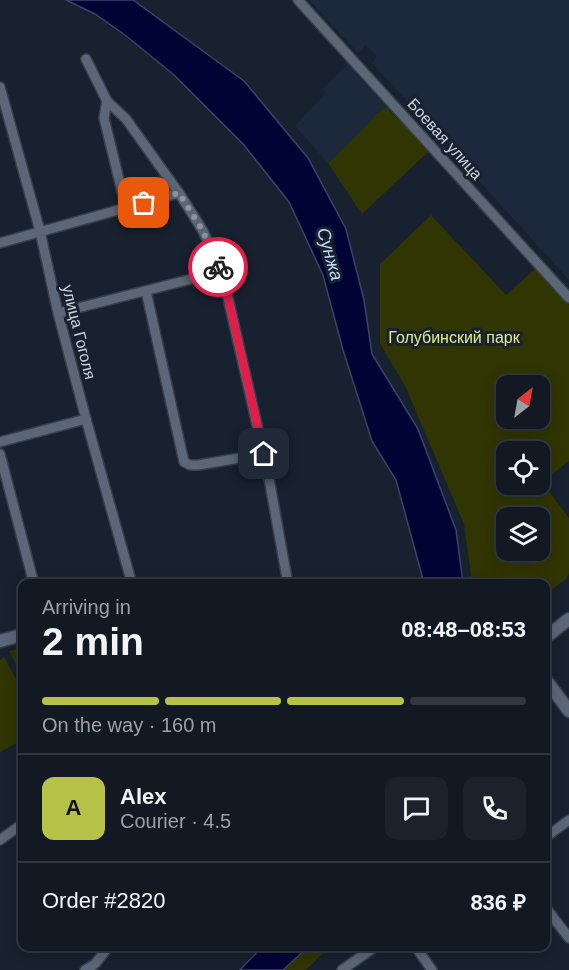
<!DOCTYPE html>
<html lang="en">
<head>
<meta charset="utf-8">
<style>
	body { margin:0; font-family:Arial,sans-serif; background:#1b222b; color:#f1f3f6; height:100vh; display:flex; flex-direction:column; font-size:22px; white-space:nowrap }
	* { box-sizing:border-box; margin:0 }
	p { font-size:20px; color:#9ca0a6 }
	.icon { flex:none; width:33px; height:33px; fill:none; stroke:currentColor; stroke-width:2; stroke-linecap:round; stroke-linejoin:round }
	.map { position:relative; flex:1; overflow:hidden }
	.sheet { position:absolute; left:18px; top:579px; width:532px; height:372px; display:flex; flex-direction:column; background:#121923; border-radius:12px; box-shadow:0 3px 15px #0003,0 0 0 2px #313841 }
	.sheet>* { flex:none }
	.needle { width:39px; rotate:31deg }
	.buttons { position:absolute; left:496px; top:375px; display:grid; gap:12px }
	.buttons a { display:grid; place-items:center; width:54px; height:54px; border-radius:12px; background:#121923; box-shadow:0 3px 15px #0003,0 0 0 2px #313841; font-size:30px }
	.pin { position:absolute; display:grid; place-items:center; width:51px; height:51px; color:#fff; margin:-26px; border-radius:12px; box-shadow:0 3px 9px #0006 }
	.courier { position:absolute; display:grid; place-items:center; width:60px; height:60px; margin:-30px; border:4px solid #e11d48; border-radius:50%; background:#fff; color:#222; box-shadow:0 2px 8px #0007 }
	.summary em { font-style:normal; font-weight:600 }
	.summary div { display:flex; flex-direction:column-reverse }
	.summary { display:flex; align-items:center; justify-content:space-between; height:102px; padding:0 24px }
	h1 { font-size:39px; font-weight:600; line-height:45px }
	.bar { display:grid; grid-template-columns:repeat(4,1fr); gap:9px 6px; align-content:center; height:72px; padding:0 24px }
	.bar i { height:8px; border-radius:4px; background:#313841 }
	.bar .selected { background:#b6c148 }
	.bar p { grid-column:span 4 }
	.line { display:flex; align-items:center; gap:15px; padding:0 24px; border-top:2px solid #313841 }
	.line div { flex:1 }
	.round { display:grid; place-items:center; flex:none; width:63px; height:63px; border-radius:12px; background:#1b222b }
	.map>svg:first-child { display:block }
	.built { fill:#1c283c }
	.green { fill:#313501; fill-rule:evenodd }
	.water { fill:#000435; stroke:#3d4267; stroke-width:1.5 }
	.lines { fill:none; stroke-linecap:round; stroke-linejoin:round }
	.minor-casing { stroke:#383e4a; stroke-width:12 }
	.secondary-casing { stroke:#383e4a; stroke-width:15 }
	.minor { stroke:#5b6677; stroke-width:9 }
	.secondary { stroke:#5b6677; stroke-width:12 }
	.done { stroke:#8d95a0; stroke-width:6; stroke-dasharray:0 10.8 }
	.route { stroke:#e11d48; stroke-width:8 }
	.labels { text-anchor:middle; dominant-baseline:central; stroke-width:6; stroke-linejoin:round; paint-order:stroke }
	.street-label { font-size:16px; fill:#ccd3dd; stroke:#18212f }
	.park-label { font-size:16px; fill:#e2ee86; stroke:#18212f }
	.water-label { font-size:18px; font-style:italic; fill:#c3d9fa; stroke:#18212f }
</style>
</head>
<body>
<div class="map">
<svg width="569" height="970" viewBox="0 0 569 970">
	<rect width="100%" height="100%" fill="#18212f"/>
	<g class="built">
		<polygon points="309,0 569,0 569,280 372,63 377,56 365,45 358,53"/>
		<polygon points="348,64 386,107 328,163 295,126 326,93 322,89"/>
	</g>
	<g class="green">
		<polygon points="386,107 429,151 362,214 328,163 372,120 373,117"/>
		<path d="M431,215L506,295L536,268L569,305V461L542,482L569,518V573L567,578L546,594V584L472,583L464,524L406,388L380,343V264ZM507,386H540V418H507ZM507,452H540V484H507ZM507,518H540V550H507Z"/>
		<polygon points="22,648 22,676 9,651"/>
		<polygon points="4,657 22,690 22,740 0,752 0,660"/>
		<polygon points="308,947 326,947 323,953 306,970 283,970"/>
	</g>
	<g class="water">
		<polygon points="66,0 133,0 244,81 308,158 346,229 364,300 372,354 418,429 456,530 463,583 424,583 396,480 372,441 343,350 323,275 289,202 244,145 174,75 125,35 95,14"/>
		<polygon points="262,947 262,946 308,947 283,970 240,970"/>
	</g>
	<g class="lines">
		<g class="minor-casing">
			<g id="minor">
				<polyline points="298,0 569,298"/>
				<polyline points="86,59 107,101 126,119 179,193 203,231 217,263 228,298 268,473 288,584"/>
				<polyline points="0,87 40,231 58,313 86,419 132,584"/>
				<polyline points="107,101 104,118 126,208"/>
				<polyline points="0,243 179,193"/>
				<polyline points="146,291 184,462 190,465 198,465 264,454"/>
				<polyline points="58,313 219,272"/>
				<polyline points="0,442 86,419"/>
				<polyline points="0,454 34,584"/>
				<polyline points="546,837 569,820"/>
				<polyline points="0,840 22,824"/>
				<polyline points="546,908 569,938"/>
				<polyline points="415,946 432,970"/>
				<polyline points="85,970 95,964 109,946"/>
				<polyline points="342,970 376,946"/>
			</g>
		</g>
		<g class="secondary-casing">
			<g id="secondary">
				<polyline points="546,637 569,619"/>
				<polyline points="0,641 22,635"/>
				<polyline points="546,680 569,711"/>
			</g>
		</g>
		<use href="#minor" class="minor"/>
		<use href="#secondary" class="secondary"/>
	</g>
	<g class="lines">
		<polyline class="done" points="144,203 179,193 203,231 218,267"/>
		<polyline class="route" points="218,267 228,298 264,454"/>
	</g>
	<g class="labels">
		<g class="street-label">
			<text transform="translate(445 139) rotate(48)">Боевая улица</text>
			<text transform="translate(79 332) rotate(76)">улица Гоголя</text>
		</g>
		<g class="park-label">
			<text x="454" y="337">Голубинский парк</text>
		</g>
		<g class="water-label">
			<text transform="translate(330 254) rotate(74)">Сунжа</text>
		</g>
	</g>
</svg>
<div class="buttons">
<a><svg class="needle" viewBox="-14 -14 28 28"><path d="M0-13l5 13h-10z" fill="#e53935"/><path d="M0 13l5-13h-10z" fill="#9ca0a6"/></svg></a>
<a><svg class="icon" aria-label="locate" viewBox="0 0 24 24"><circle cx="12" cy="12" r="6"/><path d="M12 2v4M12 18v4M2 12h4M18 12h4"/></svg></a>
<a><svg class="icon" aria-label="layers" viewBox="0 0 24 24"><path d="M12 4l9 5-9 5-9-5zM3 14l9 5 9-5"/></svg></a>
</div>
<div class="pin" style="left:144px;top:203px;background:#ea580c"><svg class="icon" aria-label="bag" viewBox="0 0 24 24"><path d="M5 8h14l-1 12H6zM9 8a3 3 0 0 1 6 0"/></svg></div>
<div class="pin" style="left:264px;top:454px;background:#1f2937"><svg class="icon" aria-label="home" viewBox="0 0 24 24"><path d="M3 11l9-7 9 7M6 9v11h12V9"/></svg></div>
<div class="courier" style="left:218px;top:267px"><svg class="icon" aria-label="bike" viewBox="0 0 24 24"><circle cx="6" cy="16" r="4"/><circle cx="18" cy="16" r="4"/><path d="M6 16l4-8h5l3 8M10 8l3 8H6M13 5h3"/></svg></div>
<section class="sheet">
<div class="summary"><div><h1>2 min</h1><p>Arriving in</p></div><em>08:48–08:53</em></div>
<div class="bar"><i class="selected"></i><i class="selected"></i><i class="selected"></i><i></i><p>On the way · 160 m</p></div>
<div class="line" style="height:108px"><b class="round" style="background:#b6c148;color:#111">A</b><div><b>Alex</b><p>Courier · 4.5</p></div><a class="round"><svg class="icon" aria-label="chat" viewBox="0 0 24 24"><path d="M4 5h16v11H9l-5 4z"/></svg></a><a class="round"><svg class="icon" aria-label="phone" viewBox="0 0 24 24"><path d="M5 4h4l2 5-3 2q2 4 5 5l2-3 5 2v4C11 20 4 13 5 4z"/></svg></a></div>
<div class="line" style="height:78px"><div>Order #2820</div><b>836 ₽</b></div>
</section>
</div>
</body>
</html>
